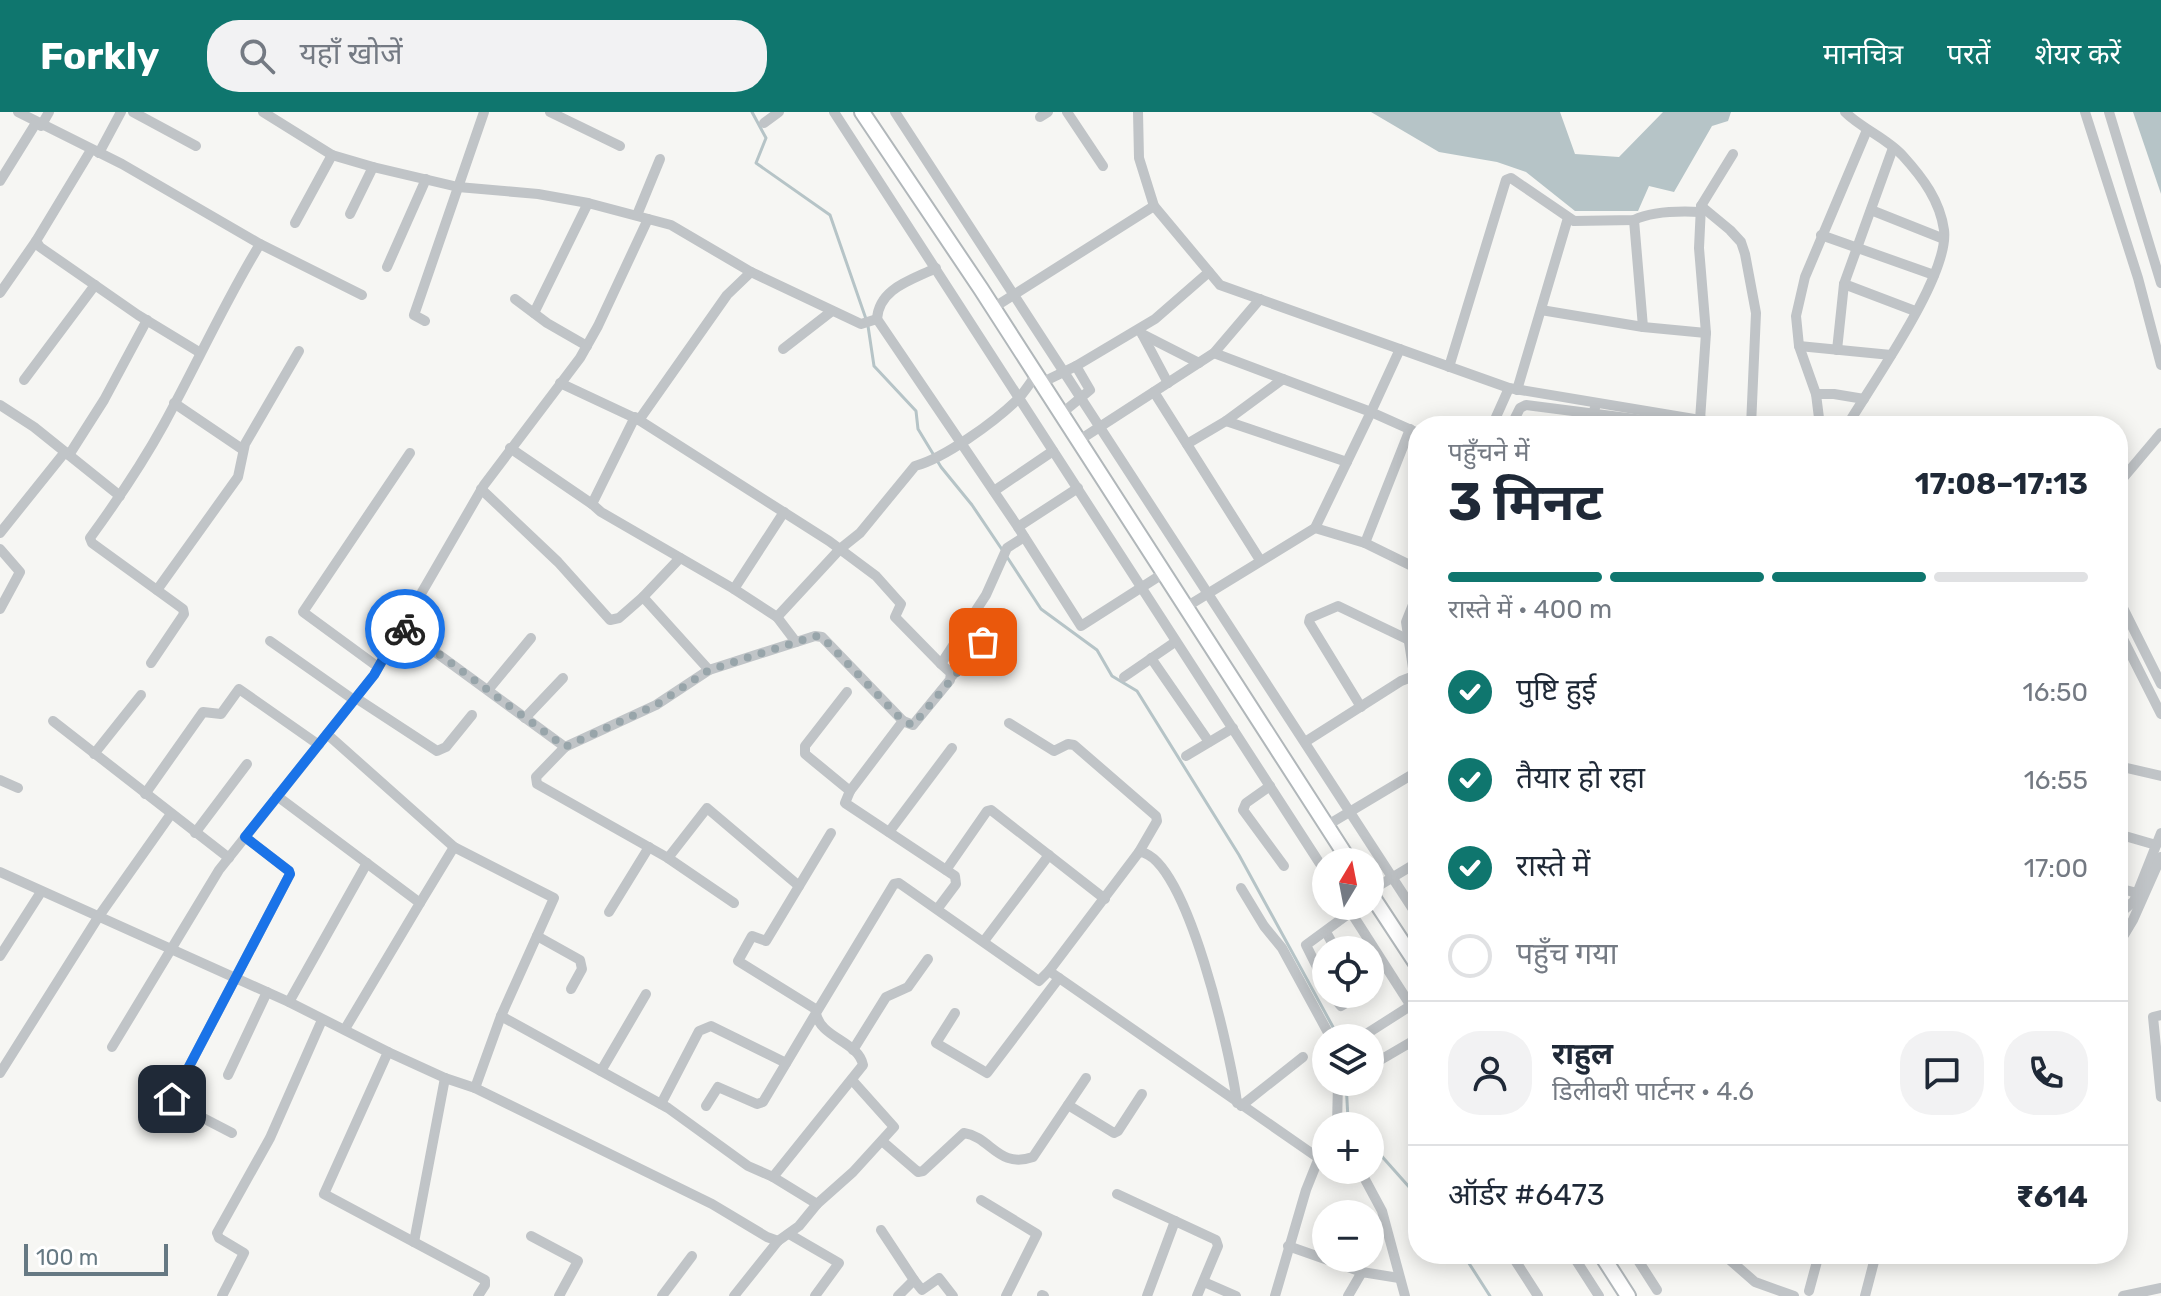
<!DOCTYPE html>
<html lang="hi">
<head>
<meta charset="utf-8">
<style>
	body { margin:0; font-family:Rubik,"Noto Sans Devanagari",sans-serif; background:#f2f2f3; color:#1f2937; height:100vh; display:flex; flex-direction:column; font-size:30px; white-space:nowrap }
	* { box-sizing:border-box; margin:0 }
	p { font-size:26px; color:#747a83 }
	.icon { flex:none; width:44px; height:44px; fill:none; stroke:currentColor; stroke-width:2; stroke-linecap:round; stroke-linejoin:round }
	.map { position:relative; flex:1; overflow:hidden }
	.sheet { position:absolute; left:1408px; top:304px; width:720px; height:848px; display:flex; flex-direction:column; background:#fff; border-radius:32px; box-shadow:0 4px 20px #0003 }
	.sheet>* { flex:none }
	.needle { width:52px; rotate:10deg }
	.tools { position:absolute; left:1312px; top:736px; display:grid; gap:16px }
	.tools a { display:grid; place-items:center; width:72px; height:72px; border-radius:50%; background:#fff; box-shadow:0 4px 20px #0003; font-size:40px }
	.scale { position:absolute; left:24px; bottom:20px; width:144px; box-sizing:border-box; padding-left:8px; border:4px solid #667983; border-top:0; font-size:22px; line-height:28px; white-space:nowrap; color:#667983; -webkit-text-stroke:6px #fff; paint-order:stroke }
	.pin { position:absolute; display:grid; place-items:center; width:68px; height:68px; color:#fff; margin:-34px; border-radius:16px; box-shadow:0 4px 12px #0006 }
	.courier { position:absolute; display:grid; place-items:center; width:80px; height:80px; margin:-40px; border:6px solid #1a73e8; border-radius:50%; background:#fff; color:#222; box-shadow:0 2px 10px #0007 }
	.headline em { font-style:normal; font-weight:700 }
	.headline div { display:flex; flex-direction:column-reverse }
	.headline { display:flex; align-items:center; justify-content:space-between; height:136px; padding:0 40px }
	h1 { font-size:52px; font-weight:700; line-height:60px }
	.bar { display:grid; grid-template-columns:repeat(4,1fr); gap:12px 8px; align-content:center; height:96px; padding:0 40px }
	.bar i { height:10px; border-radius:6px; background:#e0e1e3 }
	.bar .current { background:#0f766e }
	.bar p { grid-column:span 4 }
	.line { display:flex; align-items:center; gap:20px; padding:0 40px; border-top:2px solid #e0e1e3 }
	.line div { flex:1 }
	.round { display:grid; place-items:center; flex:none; width:84px; height:84px; border-radius:32px; background:#f2f2f3 }
	ol { padding:0 40px; list-style:none }
	li { display:flex; align-items:center; gap:24px; height:88px }
	li p { margin-inline-start:auto }
	li .icon { padding:8px; border-radius:50%; background:#0f766e; color:#fff; stroke-width:4 }
	li:last-child { color:#747a83 }
	li i { width:44px; height:44px; border:4px solid #e0e1e3; border-radius:50% }
	header { display:flex; align-items:center; gap:48px; box-sizing:border-box; height:112px; padding:0 40px; background:#0f766e; color:#fff }
	header strong { font-size:38px }
	nav { display:flex; gap:44px; margin-inline-start:auto; font-size:28px }
	.search { width:560px; height:72px; background:#f2f2f3; display:flex; align-items:center; gap:20px; box-sizing:border-box; padding:0 28px; border-radius:32px; color:#747a83; font-size:30px }
	.map>svg:first-child { display:block }
	.water { fill:#b6c4c7 }
	.lines { fill:none; stroke-linecap:round; stroke-linejoin:round }
	.stream { stroke:#b6c4c7; stroke-width:3 }
	.major-casing { stroke:#b1b7ba; stroke-width:18 }
	.minor { stroke:#c0c4c7; stroke-width:10 }
	.major { stroke:#fff; stroke-width:14 }
	.done { stroke:#98a5aa; stroke-width:8; stroke-dasharray:0 14.4 }
	.route { stroke:#1a73e8; stroke-width:10 }
</style>
</head>
<body>
<header>
<strong>Forkly</strong>
<div class="search"><svg class="icon" aria-label="search" viewBox="0 0 24 24"><circle cx="10" cy="10" r="6"/><path d="M15 15l6 6"/></svg>यहाँ खोजें</div>
<nav><a>मानचित्र</a><a>परतें</a><a>शेयर करें</a></nav>
</header>
<div class="map">
<svg width="2161" height="1184" viewBox="0 0 2161 1184">
	<rect width="100%" height="100%" fill="#f6f6f3"/>
	<g class="water">
		<polygon points="1371,0 1560,0 1575,42 1619,45 1663,0 1731,0 1728,9 1712,14 1674,80 1649,74 1638,99 1575,99 1526,60 1497,50 1439,40"/>
		<polygon points="2133,0 2161,0 2161,82"/>
	</g>
	<g class="lines">
		<g class="stream">
			<polyline points="752,0 766,26 756,51 830,103 866,207"/>
			<polyline points="868,214 874,254 916,299 918,317 941,355 972,393 1003,439"/>
			<polyline points="1007,445 1041,497 1097,538 1112,564 1137,579 1239,743 1339,926"/>
			<polyline points="1346,970 1348,1007 1355,1014"/>
			<polyline points="1370,1031 1418,1085"/>
			<polyline points="1463,1142 1490,1184"/>
		</g>
		<g class="major-casing">
			<g id="major">
				<polyline points="862,0 981,177 1350,750"/>
				<polyline points="1370,781 1418,854"/>
				<polyline points="1601,1142 1628,1184"/>
			</g>
		</g>
		<g class="minor">
			<path d="M18,0L122,52L260,132C224,191 197,252 164,312C142,352 117,389 90,426L92,431L183,497L184,502L151,551"/>
			<polyline points="133,0 196,34"/>
			<polyline points="263,0 332,43 373,55 458,75 538,82 588,91 671,113 751,160 861,212 877,207 1018,415 1081,514 1164,461"/>
			<polyline points="550,0 620,34"/>
			<polyline points="834,0 1326,761"/>
			<polyline points="895,0 1418,805"/>
			<polyline points="1067,0 1103,54"/>
			<polyline points="1138,0 1139,46 1154,94 1220,173 1509,276 1712,310 1753,314"/>
			<path d="M1845,0C1862,17 1887,26 1903,44C1923,66 1940,89 1944,118C1950,163 1871,273 1847,314"/>
			<polyline points="2085,0 2138,166 2161,253"/>
			<polyline points="2109,0 2161,171"/>
			<polyline points="1040,5 1048,0"/>
			<polyline points="764,11 779,0"/>
			<polyline points="41,14 49,0"/>
			<polyline points="91,38 36,129 40,135 138,203 199,240"/>
			<polyline points="99,41 121,0"/>
			<polyline points="0,69 36,11"/>
			<polyline points="1701,94 1730,118 1741,130 1745,142 1756,201 1751,314"/>
			<polyline points="1871,98 1944,127"/>
			<polyline points="350,102 373,55"/>
			<polyline points="637,103 660,47"/>
			<polyline points="1634,108 1643,215"/>
			<polyline points="295,111 332,43"/>
			<polyline points="1821,123 1934,163"/>
			<polyline points="260,132 362,183"/>
			<polyline points="387,155 426,67"/>
			<polyline points="1844,172 1915,199"/>
			<polyline points="0,181 36,129"/>
			<polyline points="515,187 547,211 587,234"/>
			<polyline points="993,196 1154,94"/>
			<polyline points="1541,198 1643,215 1706,221"/>
			<polyline points="534,201 588,91"/>
			<path d="M877,207C879,176 912,168 936,156"/>
			<polyline points="425,209 414,203 484,0"/>
			<polyline points="1142,222 1199,251"/>
			<polyline points="1142,222 1168,271"/>
			<polyline points="1799,234 1891,243"/>
			<polyline points="783,237 832,199"/>
			<polyline points="1400,237 1371,300 1418,321"/>
			<polyline points="1837,238 1844,172 1893,36"/>
			<polyline points="1076,254 1155,207 1209,160"/>
			<path d="M1449,255L1506,68L1511,66L1574,109L1634,108C1653,99 1680,99 1700,100"/>
			<polyline points="24,268 95,173"/>
			<polyline points="560,271 639,308 829,429 876,464 901,492 895,505 941,552"/>
			<polyline points="1041,271 1076,254 1090,278 1061,302"/>
			<polyline points="1517,278 1568,106"/>
			<polyline points="1154,280 1260,448"/>
			<polyline points="1816,282 1834,282 1864,287"/>
			<polyline points="174,291 242,337"/>
			<polyline points="0,293 34,315 120,384"/>
			<polyline points="635,305 592,392 601,400 734,477"/>
			<polyline points="639,308 727,183 751,160"/>
			<polyline points="1700,308 1706,221 1699,136 1701,94 1733,42"/>
			<polyline points="1226,309 1347,350"/>
			<polyline points="1492,314 1509,276"/>
			<polyline points="1511,314 1520,296 1526,293 1682,313"/>
			<polyline points="1587,314 1595,296"/>
			<polyline points="1820,314 1816,282 1799,234 1796,204 1805,165 1867,18"/>
			<polyline points="1078,329 1214,241 1260,187"/>
			<polyline points="1187,332 1226,309 1283,267"/>
			<polyline points="510,336 592,392"/>
			<polyline points="69,343 104,288 147,208"/>
			<polyline points="2118,372 2161,321"/>
			<polyline points="481,377 558,450 610,508 619,506 643,485 709,558"/>
			<polyline points="994,379 1053,339"/>
			<polyline points="784,400 734,477 777,505 796,530"/>
			<polyline points="1018,415 1078,376"/>
			<polyline points="1315,416 1365,431 1418,457"/>
			<polyline points="0,421 65,340"/>
			<polyline points="1365,431 1410,317"/>
			<polyline points="0,437 20,460 0,497"/>
			<polyline points="157,478 238,365 245,332 299,239"/>
			<polyline points="1418,480 1406,510 1418,589"/>
			<polyline points="643,485 680,446"/>
			<polyline points="2118,486 2161,572"/>
			<polyline points="1186,495 1315,416 1371,300 1214,241"/>
			<path d="M777,505L840,437L860,421L915,354C945,346 994,310 1017,288C1024,281 1030,271 1036,263"/>
			<polyline points="401,515 565,635 656,593 709,558 815,524 822,525 903,609"/>
			<polyline points="2118,517 2161,602"/>
			<polyline points="270,529 354,588"/>
			<polyline points="1151,546 1209,630"/>
			<polyline points="378,555 303,500 410,341"/>
			<polyline points="952,564 1001,510"/>
			<polyline points="1124,565 1175,530"/>
			<polyline points="488,578 531,526"/>
			<polyline points="847,580 805,634 805,642 850,679 845,691 955,764 956,772 938,796"/>
			<polyline points="356,586 437,639 446,635 472,603"/>
			<polyline points="1361,595 1309,510 1310,506 1338,494 1409,528"/>
			<polyline points="525,606 563,566"/>
			<polyline points="53,609 229,746"/>
			<polyline points="1009,611 1054,639 1068,632 1074,633 1156,704 1157,709 1139,740"/>
			<polyline points="327,622 454,735 554,786 501,904 475,976 712,1092 767,1125 778,1129"/>
			<polyline points="1305,630 1401,569 1414,564"/>
			<polyline points="565,635 536,665 537,672 668,746 734,791"/>
			<polyline points="94,642 141,583"/>
			<polyline points="1186,644 1233,616"/>
			<polyline points="2118,654 2161,664"/>
			<polyline points="0,668 18,676"/>
			<polyline points="1270,674 1246,691 1243,698 1284,754"/>
			<polyline points="850,679 903,609 913,613 950,568 951,561 941,552 986,483 1007,436 1024,425"/>
			<polyline points="145,682 203,600 221,602 239,577 319,633"/>
			<polyline points="277,684 420,791 345,917"/>
			<polyline points="1326,714 1418,659"/>
			<polyline points="889,720 952,636"/>
			<polyline points="195,721 247,652"/>
			<polyline points="2118,722 2156,733"/>
			<polyline points="668,746 707,696 799,774"/>
			<polyline points="946,758 987,699 991,698 1105,787"/>
			<polyline points="0,760 289,890 388,940 324,1082 485,1168 485,1173 478,1184"/>
			<polyline points="1241,776 1264,814 1282,836 1331,926"/>
			<polyline points="2118,776 2137,781"/>
			<polyline points="1370,779 1418,750"/>
			<polyline points="420,791 454,735"/>
			<polyline points="1347,794 1418,905"/>
			<polyline points="609,800 649,735"/>
			<polyline points="2118,803 2134,789 2161,721"/>
			<polyline points="1326,820 1336,838"/>
			<polyline points="537,824 580,848 582,857 571,877"/>
			<polyline points="984,829 1049,743"/>
			<polyline points="2118,833 2133,808 2161,745"/>
			<polyline points="0,844 41,780"/>
			<path d="M1049,859L1139,740C1187,742 1232,949 1237,991"/>
			<polyline points="1326,873 1306,833 1351,800"/>
			<polyline points="1331,882 1341,894 1361,882"/>
			<polyline points="289,890 367,751"/>
			<polyline points="817,898 738,849 752,824 766,829 831,721"/>
			<polyline points="955,901 936,931 987,961 1059,866"/>
			<polyline points="2161,903 2153,905 2161,985"/>
			<path d="M501,904L668,996L748,1054L773,1065L863,953C858,929 820,926 816,901L894,772L899,771L1039,869L1049,859L1317,1045"/>
			<polyline points="1360,926 1418,889"/>
			<polyline points="112,935 219,758 374,563 484,373 580,246 598,214 648,107"/>
			<polyline points="853,938 886,885 908,875 928,847"/>
			<polyline points="388,940 445,966 475,976"/>
			<polyline points="1370,954 1418,926"/>
			<polyline points="601,959 646,882"/>
			<polyline points="0,961 99,804 171,702"/>
			<polyline points="228,963 267,880"/>
			<polyline points="661,992 699,919 711,914 786,951"/>
			<polyline points="1068,993 1114,1021 1118,1019 1142,982"/>
			<polyline points="706,994 718,975 757,992 763,990 816,901"/>
			<polyline points="1241,994 1303,945"/>
			<polyline points="1337,1014 1338,970"/>
			<polyline points="232,1021 176,992 172,987 290,762 289,759 245,725"/>
			<path d="M882,1029L918,1060L923,1059L964,1021C991,1025 998,1057 1033,1045L1086,966"/>
			<polyline points="1360,1058 1382,1099 1405,1184"/>
			<polyline points="1117,1082 1216,1128 1218,1134 1197,1184"/>
			<polyline points="981,1088 1037,1122 1006,1184"/>
			<polyline points="817,1092 853,1060 894,1015 852,968"/>
			<polyline points="881,1118 914,1168"/>
			<polyline points="789,1122 839,1151 815,1184"/>
			<polyline points="531,1124 578,1149 559,1184"/>
			<polyline points="414,1130 445,966"/>
			<polyline points="1288,1134 1362,1160"/>
			<polyline points="1511,1142 1538,1184"/>
			<polyline points="1572,1142 1599,1184"/>
			<polyline points="1634,1142 1657,1178"/>
			<polyline points="1723,1142 1755,1170 1794,1184"/>
			<polyline points="1204,1170 1236,1184"/>
			<polyline points="1809,1179 1819,1142"/>
			<polyline points="1042,1183 1044,1184"/>
			<polyline points="222,1184 244,1141 219,1126 217,1121 270,1026 322,908"/>
			<polyline points="662,1184 692,1144"/>
			<polyline points="734,1184 778,1129 799,1114 817,1092 773,1065"/>
			<polyline points="898,1184 914,1168 922,1178 939,1166 953,1184"/>
			<polyline points="1147,1184 1175,1109"/>
			<polyline points="1275,1184 1306,1078 1326,1028"/>
			<polyline points="1348,1184 1362,1160 1399,1166"/>
			<polyline points="1865,1184 1876,1142"/>
			<polyline points="2123,1184 2161,1176"/>
		</g>
		<use href="#major" class="major"/>
	</g>
	<g class="lines">
		<polyline class="done" points="405,517 565,635 656,593 709,558 815,524 822,525 903,609 913,613 983,530"/>
		<polyline class="route" points="172,987 290,762 289,759 245,725 374,563 401,515 405,517"/>
	</g>
</svg>
<div class="tools">
<a><svg class="needle" viewBox="-14 -14 28 28"><path d="M0-13l5 13h-10z" fill="#e53935"/><path d="M0 13l5-13h-10z" fill="#747a83"/></svg></a>
<a><svg class="icon" aria-label="locate" viewBox="0 0 24 24"><circle cx="12" cy="12" r="6"/><path d="M12 2v4M12 18v4M2 12h4M18 12h4"/></svg></a>
<a><svg class="icon" aria-label="layers" viewBox="0 0 24 24"><path d="M12 4l9 5-9 5-9-5zM3 14l9 5 9-5"/></svg></a>
<a>+</a>
<a>−</a>
</div>
<div class="scale">100 m</div>
<div class="pin" style="left:983px;top:530px;background:#ea580c"><svg class="icon" aria-label="bag" viewBox="0 0 24 24"><path d="M5 8h14l-1 12H6zM9 8a3 3 0 0 1 6 0"/></svg></div>
<div class="pin" style="left:172px;top:987px;background:#1f2937"><svg class="icon" aria-label="home" viewBox="0 0 24 24"><path d="M3 11l9-7 9 7M6 9v11h12V9"/></svg></div>
<div class="courier" style="left:405px;top:517px"><svg class="icon" aria-label="bike" viewBox="0 0 24 24"><circle cx="6" cy="16" r="4"/><circle cx="18" cy="16" r="4"/><path d="M6 16l4-8h5l3 8M10 8l3 8H6M13 5h3"/></svg></div>
<section class="sheet">
<div class="headline"><div><h1>3 मिनट</h1><p>पहुँचने में</p></div><em>17:08–17:13</em></div>
<div class="bar"><i class="current"></i><i class="current"></i><i class="current"></i><i></i><p>रास्ते में · 400 m</p></div>
<ol>
<li><svg class="icon" aria-label="check" viewBox="0 0 24 24"><path d="M5 12l5 5 9-10"/></svg>पुष्टि हुई<p>16:50</p></li>
<li><svg class="icon" aria-label="check" viewBox="0 0 24 24"><path d="M5 12l5 5 9-10"/></svg>तैयार हो रहा<p>16:55</p></li>
<li><svg class="icon" aria-label="check" viewBox="0 0 24 24"><path d="M5 12l5 5 9-10"/></svg>रास्ते में<p>17:00</p></li>
<li><i></i>पहुँच गया</li>
</ol>
<div class="line" style="height:144px"><a class="round"><svg class="icon" aria-label="person" viewBox="0 0 24 24"><circle cx="12" cy="8" r="4"/><path d="M4 21q1-7 8-7t8 7"/></svg></a><div><b>राहुल</b><p>डिलीवरी पार्टनर · 4.6</p></div><a class="round"><svg class="icon" aria-label="chat" viewBox="0 0 24 24"><path d="M4 5h16v11H9l-5 4z"/></svg></a><a class="round"><svg class="icon" aria-label="phone" viewBox="0 0 24 24"><path d="M5 4h4l2 5-3 2q2 4 5 5l2-3 5 2v4C11 20 4 13 5 4z"/></svg></a></div>
<div class="line" style="height:104px"><div>ऑर्डर #6473</div><b>₹614</b></div>
</section>
</div>
</body>
</html>
